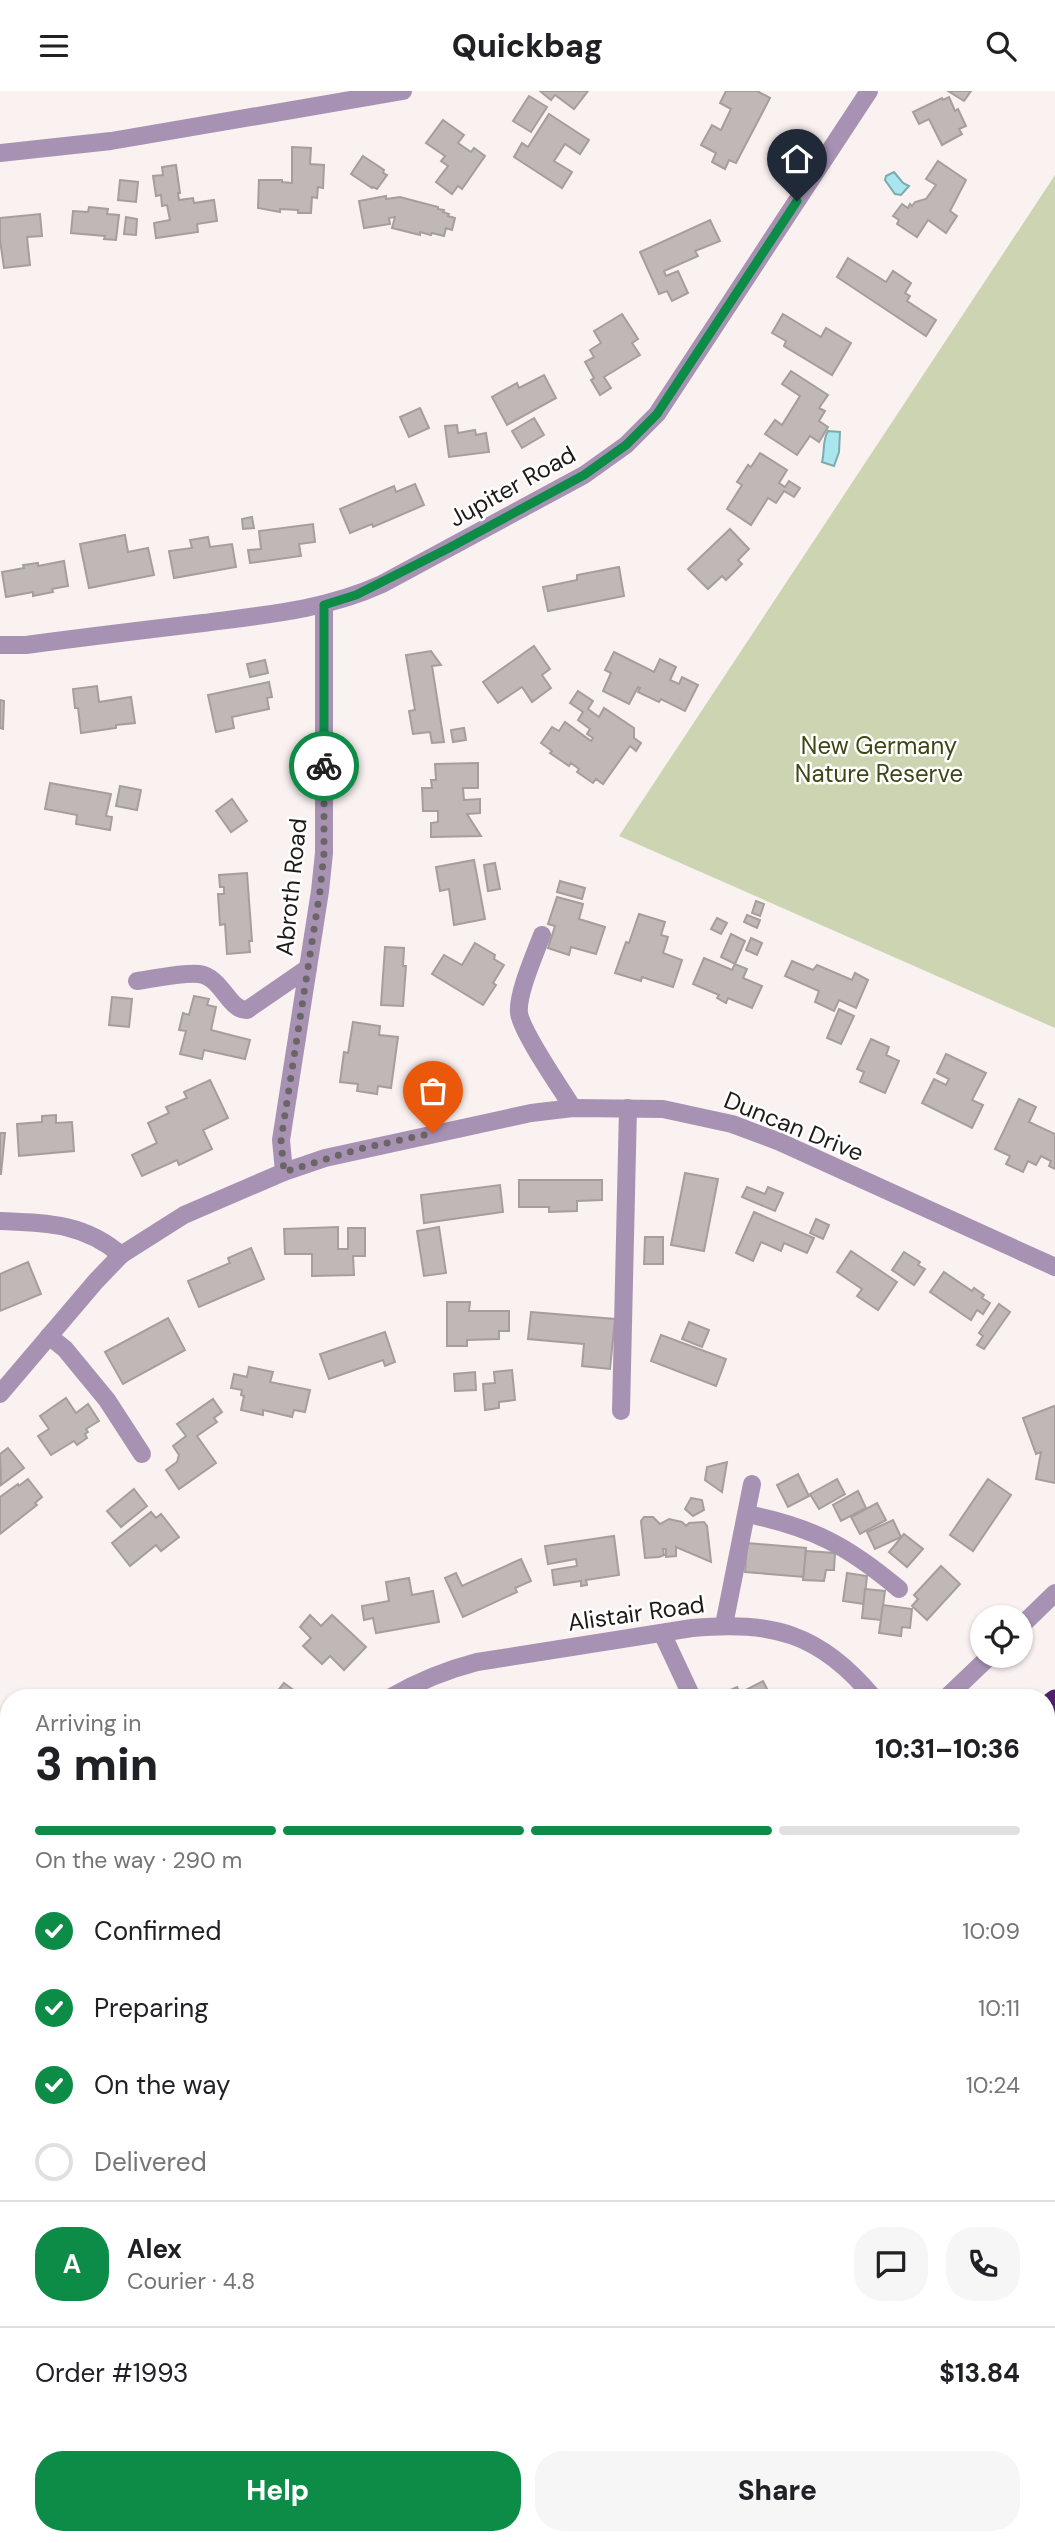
<!DOCTYPE html>
<html lang="en">
<head>
<meta charset="utf-8">
<style>
	body { margin:0; font-family:"DM Sans",sans-serif; background:#f6f6f6; color:#202124; height:100vh; display:flex; flex-direction:column; font-size:26px; white-space:nowrap }
	* { box-sizing:border-box; margin:0 }
	p { font-size:23px; color:#757577 }
	.icon { flex:none; width:38px; height:38px; fill:none; stroke:currentColor; stroke-width:2; stroke-linecap:round; stroke-linejoin:round }
	.map { position:relative; flex:1; overflow:hidden }
	.sheet { position:absolute; left:0px; top:1598px; width:1055px; height:856px; display:flex; flex-direction:column; background:#fff; border-radius:28px 28px 0 0; box-shadow:0 2px 5px #0004 }
	.sheet>* { flex:none }
	.buttons { position:absolute; left:970px; top:1514px; display:grid; gap:14px }
	.buttons a { display:grid; place-items:center; width:63px; height:63px; border-radius:50%; background:#fff; box-shadow:0 2px 5px #0004; font-size:35px }
	.pin { position:absolute; display:grid; place-items:center; width:60px; height:60px; color:#fff; margin:-72px -30px; border-radius:50% 50% 50% 0; rotate:-45deg; box-shadow:0 0 7px #0007 }
	.pin .icon { rotate:45deg }
	.courier { position:absolute; display:grid; place-items:center; width:70px; height:70px; margin:-35px; border:5px solid #0d8c48; border-radius:50%; background:#fff; color:#222; box-shadow:0 2px 9px #0007 }
	.overview em { font-style:normal; font-weight:800 }
	.overview div { display:flex; flex-direction:column-reverse }
	.overview { display:flex; align-items:center; justify-content:space-between; height:119px; padding:0 35px }
	h1 { font-size:46px; font-weight:800; line-height:52px }
	.bar { display:grid; grid-template-columns:repeat(4,1fr); gap:10px 7px; align-content:center; height:84px; padding:0 35px }
	.bar i { height:9px; border-radius:5px; background:#e0e0e0 }
	.bar .selected { background:#0d8c48 }
	.bar p { grid-column:span 4 }
	.line { display:flex; align-items:center; gap:18px; padding:0 35px; border-top:2px solid #e0e0e0 }
	.line div { flex:1 }
	.round { display:grid; place-items:center; flex:none; width:74px; height:74px; border-radius:28px; background:#f6f6f6 }
	ol { padding:0 35px; list-style:none }
	li { display:flex; align-items:center; gap:21px; height:77px }
	li p { margin-inline-start:auto }
	li .icon { padding:7px; border-radius:50%; background:#0d8c48; color:#fff; stroke-width:4 }
	li:last-child { color:#757577 }
	li i { width:38px; height:38px; border:4px solid #e0e0e0; border-radius:50% }
	.button { display:flex; gap:14px; margin-top:auto; padding:14px 35px }
	.button a { flex:1; height:80px; border-radius:28px; background:#0d8c48; color:#fff; font-size:28px; font-weight:800; line-height:80px; text-align:center }
	.button a+a { background:#f6f6f6; color:#202124 }
	header { display:flex; justify-content:space-between; align-items:center; height:91px; padding:0 35px; background:#fff; font-size:32px; font-weight:800 }
	.map>svg:first-child { display:block }
	.green { fill:#ccd4b2 }
	.water { fill:#a9e6ee; stroke:#7fa9ae; stroke-width:2 }
	.lines { fill:none; stroke-linecap:round; stroke-linejoin:round }
	.river { stroke:#a9e6ee; stroke-width:33 }
	.building { fill:#c0b8b6; stroke:#a59e9c; stroke-width:2 }
	.minor { stroke:#a892b4; stroke-width:18 }
	.highway { stroke:#512168; stroke-width:21 }
	.done { stroke:#6a6665; stroke-width:7; stroke-dasharray:0 12.6 }
	.route { stroke:#0d8c48; stroke-width:9 }
	.labels { text-anchor:middle; dominant-baseline:central; stroke-width:5; stroke-linejoin:round; paint-order:stroke }
	.street-label { font-size:24px; fill:#1d1b1a; stroke:#fff }
	.park-label { font-size:24px; fill:#3e4713; stroke:#fff }
</style>
</head>
<body>
<header><svg class="icon" aria-label="menu" viewBox="0 0 24 24"><path d="M4 6h16M4 12h16M4 18h16"/></svg>Quickbag<svg class="icon" aria-label="search" viewBox="0 0 24 24"><circle cx="10" cy="10" r="6"/><path d="M15 15l6 6"/></svg></header>
<div class="map">
<svg width="1055" height="2452" viewBox="0 0 1055 2452">
	<rect width="100%" height="100%" fill="#faf2f0"/>
	<g class="green">
		<polygon points="1055,84 1055,937 619,745"/>
		<polygon points="0,1709 9,1715 9,2177 0,2192"/>
	</g>
	<g class="water">
		<polygon points="894,81 903,92 909,95 901,104 895,103 885,89 886,85"/>
		<path d="M828,340L840,341L839,361L834,375L822,371C825,360 822,350 828,340Z"/>
	</g>
	<g class="lines">
		<g class="river">
			<polyline points="1046,2277 1055,2273"/>
			<polyline points="1040,2445 1041,2452"/>
		</g>
	</g>
	<g class="building">
		<polygon points="540,0 588,0 574,18 555,4 551,9"/>
		<polygon points="726,0 757,0 770,7 736,72 729,69 725,78 712,71 716,62 701,54 712,34 721,39 731,18 720,12"/>
		<polygon points="948,0 971,0 964,10"/>
		<polygon points="529,5 547,16 531,41 513,30"/>
		<polygon points="949,6 955,20 958,18 966,35 959,38 962,43 942,54 929,28 919,33 913,21 942,7 943,9"/>
		<polygon points="549,23 589,49 580,63 565,53 554,70 572,81 562,97 514,66 522,52 528,56"/>
		<polygon points="443,29 464,44 458,52 471,61 474,57 485,65 462,98 458,95 452,103 436,91 448,75 441,70 445,65 426,52"/>
		<polygon points="292,56 311,57 310,73 324,74 323,97 318,96 317,107 312,106 311,122 298,122 298,119 280,118 280,121 258,117 259,89 282,89 282,91 292,92"/>
		<polygon points="363,65 384,79 383,82 387,84 377,98 373,96 372,97 351,83"/>
		<polygon points="938,70 966,89 950,120 957,125 946,142 928,129 917,146 897,133 899,129 893,125 902,113 908,117 910,113 912,115 915,111 926,108 936,94 926,88"/>
		<polygon points="176,74 180,102 178,102 179,109 193,107 194,112 214,109 217,130 197,133 198,141 156,147 154,132 170,129 167,114 162,115 161,104 156,105 153,85 163,84 162,76"/>
		<polygon points="120,89 138,91 136,111 118,109"/>
		<polygon points="386,105 386,108 400,106 438,116 438,118 444,119 443,121 449,123 448,125 455,127 452,139 446,137 444,145 432,142 431,144 420,141 420,144 392,137 395,126 389,127 390,133 364,137 359,110"/>
		<polygon points="89,116 108,118 107,123 119,124 116,149 104,148 105,145 71,142 73,120 88,121"/>
		<polygon points="40,123 42,145 27,146 30,174 4,177 0,149 0,127"/>
		<polygon points="126,126 137,128 136,144 124,143"/>
		<polygon points="710,129 720,150 695,160 698,165 664,180 666,185 678,180 688,202 672,210 667,200 659,203 640,161"/>
		<polygon points="848,167 886,191 893,180 911,192 905,202 910,205 907,210 936,229 926,245 837,186"/>
		<polygon points="622,223 638,248 632,252 640,264 604,286 611,297 600,304 591,289 594,287 585,271 594,266 590,259 601,252 594,240"/>
		<polygon points="783,223 821,246 826,237 851,252 832,284 784,255 786,250 772,242"/>
		<polygon points="791,280 828,304 819,317 825,320 819,330 828,336 819,351 810,345 797,364 765,343 775,329 782,334 800,305 782,293"/>
		<polygon points="544,284 556,307 507,334 492,306 517,292 519,297"/>
		<polygon points="420,317 429,337 409,346 400,326"/>
		<polygon points="534,327 544,344 522,357 512,340"/>
		<polygon points="457,334 458,342 475,339 476,344 486,342 489,361 449,366 445,335"/>
		<polygon points="760,362 787,379 779,392 785,396 789,390 800,397 794,406 784,400 776,412 768,407 751,434 727,418 742,394 737,391 748,374 751,376"/>
		<polygon points="415,393 424,414 373,436 372,433 350,442 340,418 394,395 396,401"/>
		<polygon points="252,426 254,437 243,438 242,428"/>
		<polygon points="313,433 315,451 299,453 301,465 250,472 248,459 261,458 259,440"/>
		<polygon points="730,438 749,458 738,469 742,473 726,489 722,485 708,498 688,478"/>
		<polygon points="125,444 128,461 148,457 154,484 89,497 80,453"/>
		<polygon points="208,446 210,456 232,453 236,476 174,487 169,460 192,457 190,449"/>
		<polygon points="64,470 68,495 52,498 53,501 33,505 33,501 6,506 2,481 24,477 23,474 38,472 38,475"/>
		<polygon points="619,476 624,505 548,520 543,496 577,489 577,484"/>
		<polygon points="534,555 550,578 542,584 551,597 532,611 522,596 498,612 483,591"/>
		<polygon points="431,560 441,574 432,575 444,651 432,652 430,641 413,643 409,620 415,619 406,564"/>
		<polygon points="614,561 654,581 660,568 676,576 670,589 679,593 682,586 698,594 685,620 661,608 659,611 638,601 640,597 638,596 629,613 603,600 611,582 605,579"/>
		<polygon points="265,569 268,582 250,586 247,573"/>
		<polygon points="269,591 272,606 267,607 269,618 232,626 234,637 216,641 208,604"/>
		<polygon points="97,595 99,611 131,606 135,632 116,634 116,637 81,642 78,617 75,617 73,598"/>
		<polygon points="578,600 593,610 588,618 599,626 604,617 634,637 634,647 641,652 636,660 630,655 603,693 596,688 593,692 577,681 579,678 571,672 569,675 550,662 552,660 541,652 552,636 559,640 565,631 591,650 593,647 587,643 590,638 578,629 583,621 570,612"/>
		<polygon points="0,609 4,610 3,638 0,637"/>
		<polygon points="464,637 466,649 453,651 451,639"/>
		<polygon points="478,672 478,697 463,697 464,709 480,708 480,722 467,723 481,745 431,746 431,732 438,731 438,720 423,720 422,697 432,697 431,689 436,689 435,673"/>
		<polygon points="50,692 111,703 106,725 112,726 110,739 76,733 77,724 45,718"/>
		<polygon points="120,695 141,699 137,719 116,715"/>
		<polygon points="232,708 247,730 231,741 216,720"/>
		<polygon points="474,769 485,828 454,834 449,798 440,800 436,776"/>
		<polygon points="495,772 500,798 488,800 484,774"/>
		<polygon points="247,782 252,850 249,850 250,861 227,863 225,833 220,834 218,803 224,803 224,796 220,796 219,784"/>
		<polygon points="560,790 585,797 582,808 557,801"/>
		<polygon points="557,806 583,813 579,828 605,836 596,863 571,856 569,864 548,857 555,835 548,833"/>
		<polygon points="756,810 764,813 760,825 752,822"/>
		<polygon points="639,823 665,831 661,844 668,846 663,862 682,869 673,896 642,886 641,890 615,882 626,851 629,852"/>
		<polygon points="747,824 760,829 757,837 744,831"/>
		<polygon points="717,827 727,832 721,843 711,838"/>
		<polygon points="731,843 745,850 735,873 721,866"/>
		<polygon points="751,847 762,852 757,864 746,859"/>
		<polygon points="475,852 495,864 494,868 504,874 493,892 496,894 483,914 432,883 444,864 462,874"/>
		<polygon points="385,856 404,857 403,875 406,875 403,915 381,914"/>
		<polygon points="704,867 732,879 735,873 747,878 743,887 762,895 752,917 728,907 726,912 717,907 719,904 693,893"/>
		<polygon points="792,870 813,879 817,874 852,889 855,882 868,889 856,917 839,909 834,920 815,911 819,900 785,885"/>
		<polygon points="194,905 209,908 207,914 216,916 211,939 250,949 245,968 204,959 202,968 180,963 186,940 179,939 183,922 189,924"/>
		<polygon points="112,906 132,908 129,936 109,934"/>
		<polygon points="839,918 854,925 841,953 827,947"/>
		<polygon points="353,931 380,935 379,944 398,946 391,997 378,995 377,1003 357,1000 358,993 340,991 344,961 348,962"/>
		<polygon points="871,948 889,956 886,964 899,970 885,1002 860,991 864,981 857,978"/>
		<polygon points="946,963 986,982 972,1009 983,1014 972,1037 922,1012 934,988 946,994 949,988 937,982"/>
		<polygon points="210,989 228,1027 203,1039 212,1058 179,1074 177,1069 142,1085 132,1064 157,1052 148,1032 169,1022 166,1016 187,1007 184,1001"/>
		<polygon points="1019,1008 1036,1016 1029,1031 1055,1043 1055,1078 1049,1075 1051,1070 1041,1065 1036,1074 1028,1070 1023,1081 1006,1073 1010,1065 995,1058"/>
		<polygon points="56,1024 56,1032 72,1031 74,1060 19,1065 17,1033 42,1031 42,1025"/>
		<polygon points="0,1042 5,1042 1,1083 0,1083"/>
		<polygon points="685,1082 718,1088 704,1160 671,1154"/>
		<polygon points="519,1089 602,1089 602,1109 577,1110 577,1120 549,1121 549,1116 519,1116"/>
		<polygon points="500,1094 503,1121 424,1132 421,1104"/>
		<polygon points="747,1096 765,1103 768,1096 783,1102 775,1120 742,1106"/>
		<polygon points="754,1121 814,1147 807,1162 784,1152 781,1160 761,1151 753,1170 736,1162"/>
		<polygon points="816,1128 829,1134 823,1148 810,1142"/>
		<polygon points="338,1136 338,1158 348,1158 348,1137 365,1137 365,1165 353,1165 354,1184 312,1185 312,1163 285,1163 284,1138"/>
		<polygon points="439,1136 446,1182 424,1185 417,1140"/>
		<polygon points="645,1146 663,1146 663,1173 644,1173"/>
		<polygon points="251,1157 264,1188 199,1216 188,1190 230,1172 228,1167"/>
		<polygon points="851,1160 897,1191 878,1219 857,1205 862,1198 837,1181"/>
		<polygon points="904,1161 920,1171 918,1174 925,1178 914,1194 892,1179"/>
		<polygon points="28,1171 41,1203 0,1220 0,1183"/>
		<polygon points="944,1181 972,1200 974,1197 984,1204 982,1207 990,1212 983,1223 977,1219 971,1229 930,1201"/>
		<polygon points="447,1211 470,1211 469,1220 509,1220 509,1240 499,1240 499,1248 467,1249 467,1255 447,1255"/>
		<polygon points="999,1213 1010,1221 984,1258 977,1254 983,1245 979,1242"/>
		<polygon points="531,1221 615,1228 610,1278 582,1275 584,1253 528,1248"/>
		<polygon points="168,1227 185,1259 123,1293 105,1261"/>
		<polygon points="689,1231 709,1239 702,1256 682,1248"/>
		<polygon points="385,1241 395,1271 385,1275 383,1269 329,1288 320,1263"/>
		<polygon points="661,1244 726,1268 716,1295 651,1270"/>
		<polygon points="249,1276 273,1281 270,1291 310,1299 305,1321 294,1319 292,1326 263,1319 263,1324 241,1319 244,1305 241,1304 242,1299 231,1297 234,1283 247,1286"/>
		<polygon points="512,1279 515,1309 499,1311 499,1317 485,1319 483,1293 495,1292 494,1281"/>
		<polygon points="475,1281 476,1299 455,1300 454,1283"/>
		<polygon points="66,1307 76,1322 88,1313 99,1330 86,1338 88,1341 85,1343 87,1347 77,1354 74,1350 51,1364 38,1345 49,1338 40,1325"/>
		<polygon points="213,1308 222,1321 214,1327 217,1331 197,1345 216,1372 179,1398 166,1379 177,1371 179,1364 173,1355 186,1345 177,1333"/>
		<polygon points="1054,1315 1055,1317 1055,1392 1036,1388 1041,1361 1036,1363 1023,1327"/>
		<polygon points="8,1357 24,1377 1,1394 0,1363"/>
		<polygon points="727,1371 722,1401 705,1389 707,1376"/>
		<polygon points="798,1383 809,1405 788,1416 777,1394"/>
		<polygon points="28,1388 42,1406 35,1412 37,1414 0,1443 0,1406 18,1393 19,1395"/>
		<polygon points="837,1388 845,1403 819,1418 810,1403"/>
		<polygon points="988,1388 1011,1404 973,1460 950,1444"/>
		<polygon points="134,1398 147,1415 121,1436 107,1420"/>
		<polygon points="858,1400 866,1417 841,1430 833,1414"/>
		<polygon points="691,1407 702,1409 704,1419 693,1425 685,1418"/>
		<polygon points="877,1412 886,1429 860,1443 851,1426"/>
		<polygon points="151,1421 156,1427 161,1423 179,1446 161,1460 156,1454 130,1475 112,1452"/>
		<polygon points="644,1426 653,1426 660,1433 669,1428 682,1431 686,1435 689,1432 704,1431 707,1435 711,1471 676,1456 676,1465 666,1466 666,1458 663,1458 664,1464 659,1466 645,1467 641,1430"/>
		<polygon points="893,1429 901,1446 875,1458 867,1441"/>
		<polygon points="904,1443 923,1458 907,1476 889,1461"/>
		<polygon points="614,1445 619,1484 586,1489 587,1494 581,1495 581,1490 554,1494 552,1479 577,1475 576,1468 548,1473 545,1455"/>
		<polygon points="747,1452 806,1457 804,1486 745,1481"/>
		<polygon points="806,1460 835,1462 834,1479 826,1479 824,1490 803,1489"/>
		<polygon points="521,1468 531,1490 515,1497 517,1501 463,1526 445,1487 456,1482 462,1495"/>
		<polygon points="941,1475 960,1493 927,1529 912,1515 918,1508 914,1504"/>
		<polygon points="847,1482 867,1485 864,1513 843,1510"/>
		<polygon points="409,1487 412,1504 433,1500 439,1531 376,1542 373,1527 364,1529 362,1515 389,1510 386,1491"/>
		<polygon points="865,1498 885,1500 881,1529 862,1527"/>
		<polygon points="883,1514 912,1518 910,1537 902,1536 901,1545 879,1542"/>
		<polygon points="310,1524 321,1535 332,1524 366,1556 344,1579 330,1565 322,1573 303,1555 311,1547 300,1536"/>
		<polygon points="763,1590 771,1606 715,1606 737,1596 740,1602"/>
		<polygon points="284,1592 303,1606 273,1606"/>
		<polygon points="9,1646 9,1699 0,1694 0,1667 5,1660 2,1658"/>
	</g>
	<g class="lines">
		<g class="minor">
			<polyline points="0,62 111,50 403,0"/>
			<path d="M0,554H26C85,546 144,539 203,532C265,524 325,519 382,493L584,384L626,354L657,323L869,0"/>
			<path d="M542,844C535,863 517,903 519,922C522,942 560,996 573,1017"/>
			<path d="M137,890C155,888 182,881 199,883C222,886 229,920 247,919L308,877"/>
			<polyline points="284,1081 281,1049 320,800 324,762 324,514"/>
			<path d="M0,1130C47,1132 84,1132 121,1164"/>
			<polyline points="49,1245 65,1258 107,1309 142,1363"/>
			<polyline points="0,1303 96,1190 121,1164 184,1124 284,1081 325,1067 531,1022 573,1017 663,1018 732,1033 780,1051 1055,1176"/>
			<polyline points="621,1320 628,1017"/>
			<path d="M747,1423C812,1436 848,1455 899,1498"/>
			<polyline points="724,1534 752,1393"/>
			<polyline points="1020,1536 1055,1502"/>
			<polyline points="662,1542 692,1606"/>
			<path d="M391,1606C419,1590 446,1579 477,1571L692,1537C773,1530 820,1542 873,1606"/>
			<polyline points="947,1606 991,1564"/>
			<polyline points="0,2194 9,2178"/>
			<polyline points="333,2452 337,2445"/>
		</g>
		<g class="highway">
			<polyline points="1046,1616 1055,1609"/>
			<polyline points="1046,1675 1055,1669"/>
			<polyline points="422,2452 425,2445"/>
			<polyline points="475,2452 479,2445"/>
		</g>
	</g>
	<g class="lines">
		<polyline class="done" points="324,675 324,762 320,800 281,1049 284,1081 359,1058 433,1042"/>
		<polyline class="route" points="324,675 324,514 356,504 449,457 584,384 626,354 657,323 797,110"/>
	</g>
	<g class="labels">
		<g class="street-label">
			<text transform="translate(512 395) rotate(-29)">Jupiter Road</text>
			<text transform="translate(291 796) rotate(-84)">Abroth Road</text>
			<text transform="translate(794 1035) rotate(22)">Duncan Drive</text>
			<text transform="translate(636 1522) rotate(-8)">Alistair Road</text>
		</g>
		<g class="park-label">
			<text x="879" y="654">New Germany<tspan x="879" dy="28">Nature Reserve</tspan></text>
		</g>
	</g>
</svg>
<div class="buttons">
<a><svg class="icon" aria-label="locate" viewBox="0 0 24 24"><circle cx="12" cy="12" r="6"/><path d="M12 2v4M12 18v4M2 12h4M18 12h4"/></svg></a>
</div>
<div class="pin" style="left:433px;top:1042px;background:#ea580c"><svg class="icon" aria-label="bag" viewBox="0 0 24 24"><path d="M5 8h14l-1 12H6zM9 8a3 3 0 0 1 6 0"/></svg></div>
<div class="pin" style="left:797px;top:110px;background:#1f2937"><svg class="icon" aria-label="home" viewBox="0 0 24 24"><path d="M3 11l9-7 9 7M6 9v11h12V9"/></svg></div>
<div class="courier" style="left:324px;top:675px"><svg class="icon" aria-label="bike" viewBox="0 0 24 24"><circle cx="6" cy="16" r="4"/><circle cx="18" cy="16" r="4"/><path d="M6 16l4-8h5l3 8M10 8l3 8H6M13 5h3"/></svg></div>
<section class="sheet">
<div class="overview"><div><h1>3 min</h1><p>Arriving in</p></div><em>10:31–10:36</em></div>
<div class="bar"><i class="selected"></i><i class="selected"></i><i class="selected"></i><i></i><p>On the way · 290 m</p></div>
<ol>
<li><svg class="icon" aria-label="check" viewBox="0 0 24 24"><path d="M5 12l5 5 9-10"/></svg>Confirmed<p>10:09</p></li>
<li><svg class="icon" aria-label="check" viewBox="0 0 24 24"><path d="M5 12l5 5 9-10"/></svg>Preparing<p>10:11</p></li>
<li><svg class="icon" aria-label="check" viewBox="0 0 24 24"><path d="M5 12l5 5 9-10"/></svg>On the way<p>10:24</p></li>
<li><i></i>Delivered</li>
</ol>
<div class="line" style="height:126px"><b class="round" style="background:#0d8c48;color:#fff">A</b><div><b>Alex</b><p>Courier · 4.8</p></div><a class="round"><svg class="icon" aria-label="chat" viewBox="0 0 24 24"><path d="M4 5h16v11H9l-5 4z"/></svg></a><a class="round"><svg class="icon" aria-label="phone" viewBox="0 0 24 24"><path d="M5 4h4l2 5-3 2q2 4 5 5l2-3 5 2v4C11 20 4 13 5 4z"/></svg></a></div>
<div class="line" style="height:91px"><div>Order #1993</div><b>$13.84</b></div>
<div class="button"><a>Help</a><a>Share</a></div>
</section>
</div>
</body>
</html>
